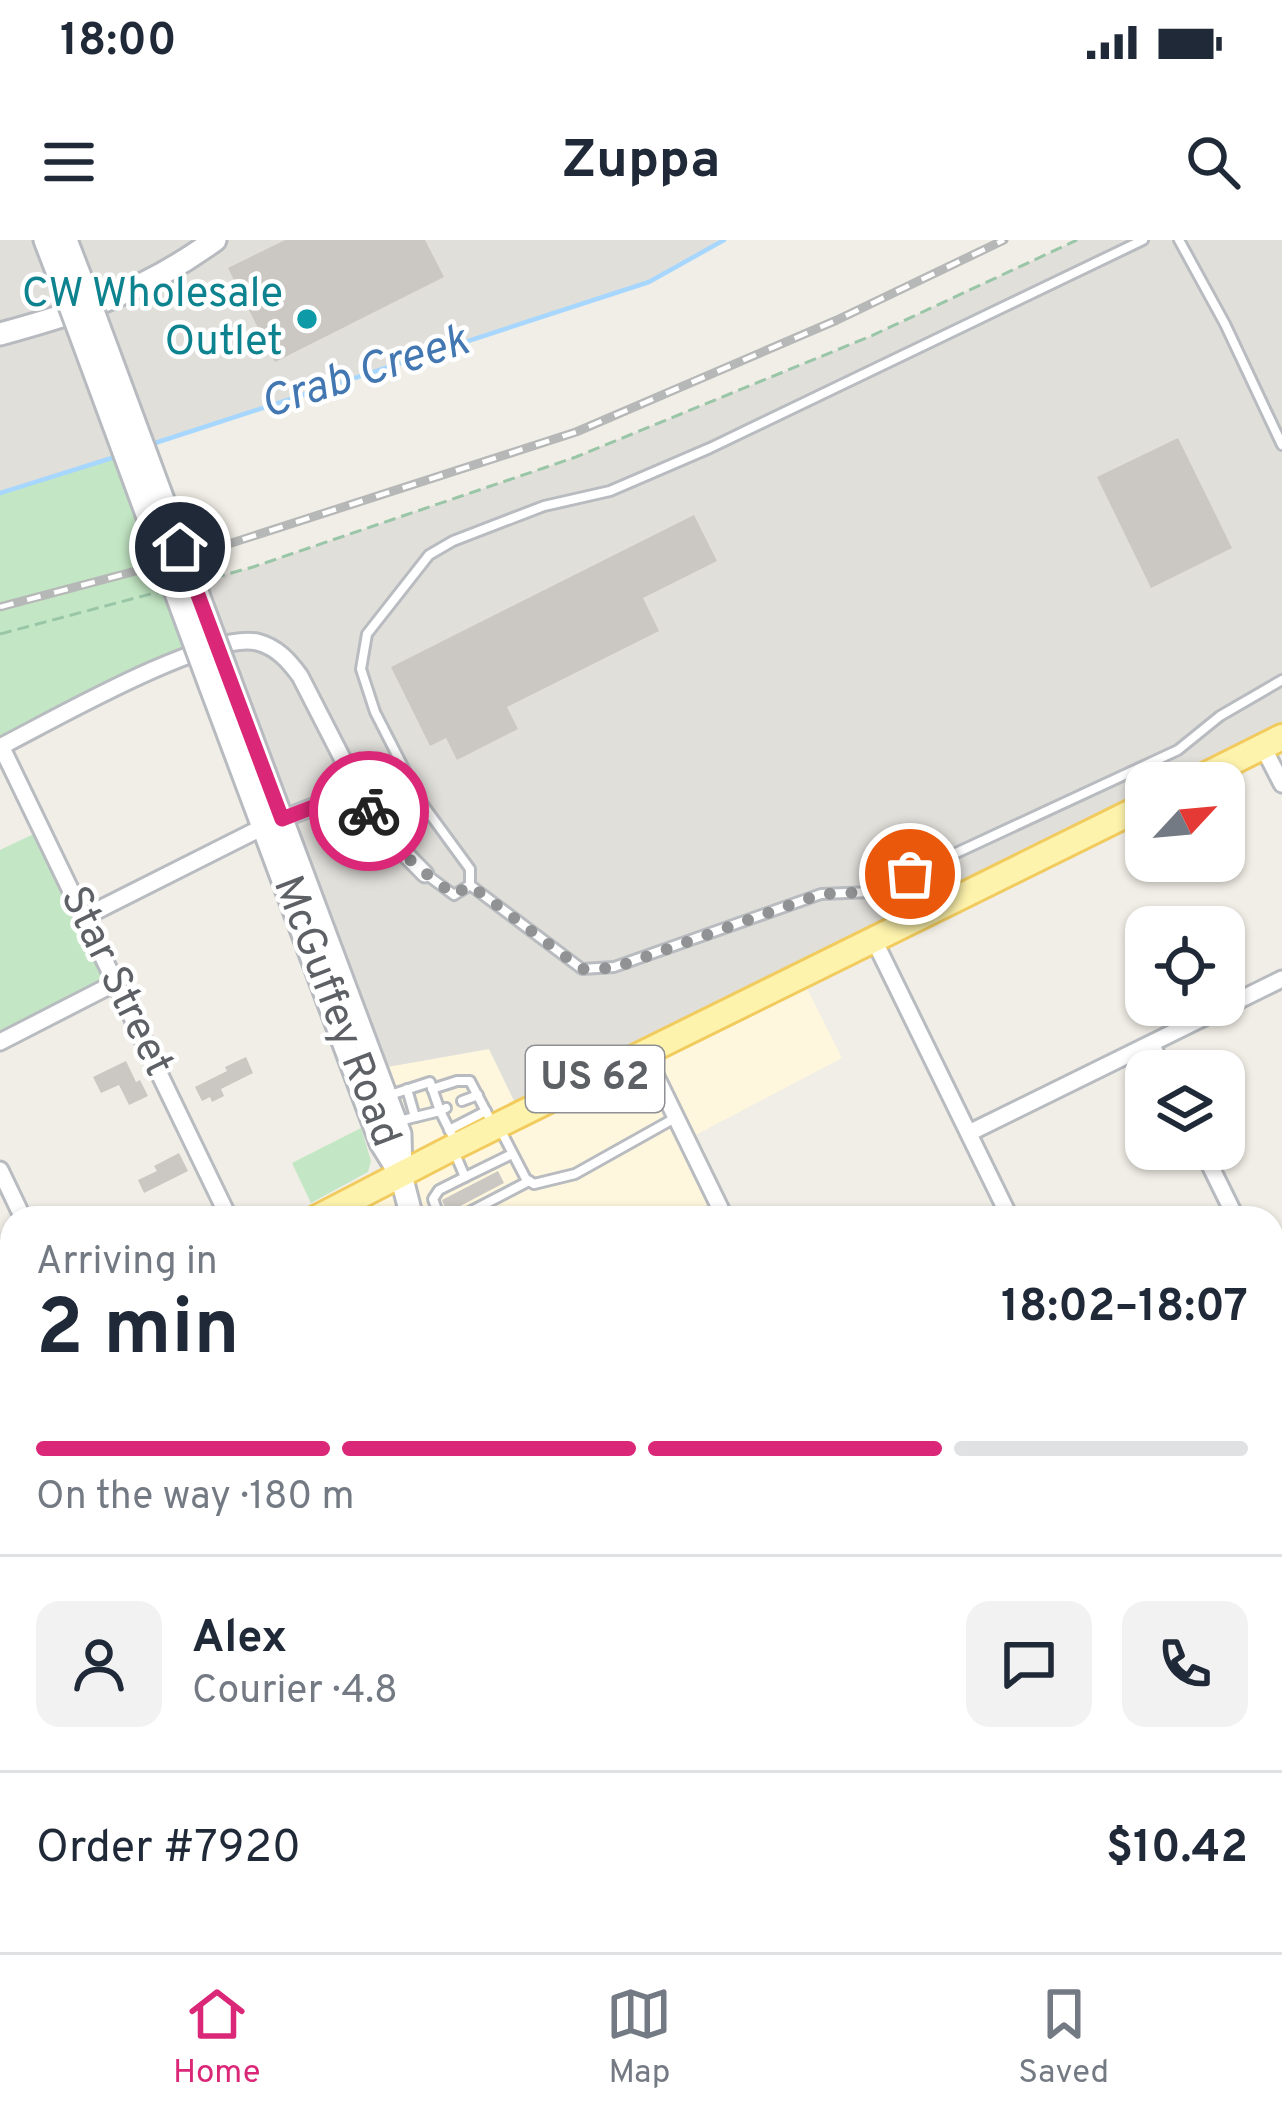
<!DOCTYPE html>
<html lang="en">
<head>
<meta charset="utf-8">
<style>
	body { margin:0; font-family:Overpass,sans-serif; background:#f2f2f3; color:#1f2937; height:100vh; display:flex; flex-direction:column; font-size:45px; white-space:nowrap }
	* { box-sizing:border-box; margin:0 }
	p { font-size:39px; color:#747a83 }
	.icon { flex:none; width:66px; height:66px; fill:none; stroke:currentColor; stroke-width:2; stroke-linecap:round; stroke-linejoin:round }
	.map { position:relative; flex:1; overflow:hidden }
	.sheet { position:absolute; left:0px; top:966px; width:1284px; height:747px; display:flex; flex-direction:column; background:#fff; border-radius:36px 36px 0 0; box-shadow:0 3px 9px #0004 }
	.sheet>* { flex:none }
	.needle { width:78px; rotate:64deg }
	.buttons { position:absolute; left:1125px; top:522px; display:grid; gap:24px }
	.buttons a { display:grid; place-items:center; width:120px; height:120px; border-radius:24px; background:#fff; box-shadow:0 3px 9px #0004; font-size:60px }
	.pin { position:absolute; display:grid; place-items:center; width:102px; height:102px; color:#fff; margin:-51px; border:6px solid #fff; border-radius:50%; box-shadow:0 3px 12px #0007 }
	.courier { position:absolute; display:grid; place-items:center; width:120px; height:120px; margin:-60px; border:9px solid #db2777; border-radius:50%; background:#fff; color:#222; box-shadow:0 3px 15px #0007 }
	.overview em { font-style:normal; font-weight:700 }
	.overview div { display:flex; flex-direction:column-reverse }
	.overview { display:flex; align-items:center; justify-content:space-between; height:204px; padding:0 36px }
	h1 { font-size:78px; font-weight:700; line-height:90px }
	.bar { display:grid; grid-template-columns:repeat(4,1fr); gap:18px 12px; align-content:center; height:144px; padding:0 36px }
	.bar i { height:15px; border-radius:9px; background:#e0e1e3 }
	.bar .selected { background:#db2777 }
	.bar p { grid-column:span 4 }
	.line { display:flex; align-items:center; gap:30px; padding:0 36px; border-top:3px solid #e0e1e3 }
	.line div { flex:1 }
	.round { display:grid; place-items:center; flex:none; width:126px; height:126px; border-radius:24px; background:#f2f2f3 }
	.status { display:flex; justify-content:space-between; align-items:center; height:84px; padding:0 60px; background:#fff; direction:ltr }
	.status svg { height:33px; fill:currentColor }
	header { display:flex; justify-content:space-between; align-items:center; height:156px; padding:0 36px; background:#fff; font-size:54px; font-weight:700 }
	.dock { display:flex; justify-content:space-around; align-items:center; height:168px; border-top:3px solid #e0e1e3; background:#fff; font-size:33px; color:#747a83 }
	.dock a { display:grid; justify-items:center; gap:6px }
	.dock .selected { color:#db2777 }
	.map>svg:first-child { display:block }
	.commercial { fill:#fef7dd }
	.industrial { fill:#e1dfda }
	.green { fill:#c3e7c4 }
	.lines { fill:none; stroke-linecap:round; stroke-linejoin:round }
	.stream { stroke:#a7d7fe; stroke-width:4.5 }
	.building { fill:#cbc8c3 }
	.lane-casing { stroke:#b8bbbf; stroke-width:14 }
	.street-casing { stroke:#b8bbbf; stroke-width:21 }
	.secondary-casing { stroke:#b7babf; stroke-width:27 }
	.primary-casing { stroke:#f1cb5e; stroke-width:30 }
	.path { stroke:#9ac6a8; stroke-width:3; stroke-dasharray:12 6; stroke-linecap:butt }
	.lane { stroke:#fff; stroke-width:8 }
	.street { stroke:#fff; stroke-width:15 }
	.secondary { stroke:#fff; stroke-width:21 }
	.primary { stroke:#fef3ac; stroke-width:24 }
	.rail-casing { stroke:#b6b7b7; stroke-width:9 }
	.rail { stroke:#fff; stroke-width:4.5; stroke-dasharray:14; stroke-linecap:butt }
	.secondary-bridge-casing { stroke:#b7babf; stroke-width:27; stroke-linecap:butt }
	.secondary-bridge { stroke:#fff; stroke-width:21 }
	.done { stroke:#909293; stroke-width:12; stroke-dasharray:0 21.6 }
	.route { stroke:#db2777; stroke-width:15 }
	.culture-dot { fill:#0f9aa8; stroke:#fff; stroke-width:4.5 }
	.labels { text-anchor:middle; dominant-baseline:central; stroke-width:9; stroke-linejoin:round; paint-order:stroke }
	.shield { fill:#fff; stroke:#8e9094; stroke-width:3 }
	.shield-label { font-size:39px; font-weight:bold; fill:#5d6166 }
	.culture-label { font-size:42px; fill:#0d838f; stroke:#fff; text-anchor:end }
	.street-label { font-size:42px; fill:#5d6166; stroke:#fff }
	.water-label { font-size:45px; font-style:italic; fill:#4277b1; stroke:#fff }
</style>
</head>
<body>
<div class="status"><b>18:00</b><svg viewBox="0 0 49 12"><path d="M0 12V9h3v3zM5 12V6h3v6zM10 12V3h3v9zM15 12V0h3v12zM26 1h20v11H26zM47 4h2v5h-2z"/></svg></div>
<header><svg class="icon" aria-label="menu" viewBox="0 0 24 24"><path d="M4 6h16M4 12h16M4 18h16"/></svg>Zuppa<svg class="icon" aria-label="search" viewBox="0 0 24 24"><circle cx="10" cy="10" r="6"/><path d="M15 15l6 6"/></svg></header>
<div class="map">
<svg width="1282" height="1712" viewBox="0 0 1282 1712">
	<rect width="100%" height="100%" fill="#f0eee6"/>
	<g class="commercial">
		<polygon points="801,737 842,818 688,899 717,960 680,978 317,978 401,935 376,829 489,809 520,874"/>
		<polygon points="12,1584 12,1701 922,1701 928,1712 0,1712 0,1618 4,1615 0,1607 0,1590"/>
	</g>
	<g class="industrial">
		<polygon points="0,0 724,0 649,42 0,253"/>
		<polygon points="1077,0 1282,0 1282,497 1190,543 1146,543 1146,565 521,875 489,809 376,829 195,343 253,327 576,217 871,96"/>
	</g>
	<g class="green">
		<polygon points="142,208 218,406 0,507 0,254"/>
		<polygon points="42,590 115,743 0,802 0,610"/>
		<polygon points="361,888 371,921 368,932 311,963 292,923"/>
	</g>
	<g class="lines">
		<g class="stream">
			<polyline points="149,205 649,42 724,0"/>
			<polyline points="0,253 115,217"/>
		</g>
	</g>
	<g class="building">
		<polygon points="285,0 425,0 444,37 275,122 228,28"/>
		<polygon points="1178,198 1232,308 1151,348 1097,237"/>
		<polygon points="694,275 717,321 643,358 659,391 507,467 518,489 457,520 446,498 430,506 391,427"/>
		<polygon points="246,817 253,833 221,849 224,856 212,862 210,857 202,861 195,847 227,831 225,827"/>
		<polygon points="126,821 136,842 140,840 148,856 129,865 119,845 101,853 93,837"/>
		<polygon points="179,913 188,931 144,953 138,940 157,931 154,926"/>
		<polygon points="498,931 504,943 447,973 442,960"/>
	</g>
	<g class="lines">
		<g class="lane-casing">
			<g id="lane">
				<polyline points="1179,0 1225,84 1282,205"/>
				<polyline points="427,635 454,655 470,645 470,629 421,562 375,472 361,429 367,394 429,315 453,301 544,266 610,251 710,208 1143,0"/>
				<polyline points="470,645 582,729 614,727 821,654 872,652 1178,510 1220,476 1282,440"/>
				<polyline points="407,849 415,877"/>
				<polyline points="432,849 457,841 470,841 491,881"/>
				<polyline points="387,856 430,842 440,871 399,881"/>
				<polyline points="462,861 478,855"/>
				<polyline points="446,868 440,871 454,899"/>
				<polyline points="499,887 526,939 534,944 575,934 675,878"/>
				<polyline points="449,890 486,871"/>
				<polyline points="453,909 465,937 512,914"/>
				<polyline points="440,978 433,959 439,950 465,937"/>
				<polyline points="458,978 529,941"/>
				<polyline points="1272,1499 1282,1497"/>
				<polyline points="0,1571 12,1566"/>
			</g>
		</g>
		<g class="street-casing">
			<g id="street">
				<polyline points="1,506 229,978"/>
				<path d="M0,507C51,481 208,391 257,402C277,407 289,421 300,436L376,584L425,634"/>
				<polyline points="1263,507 1282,544"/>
				<polyline points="282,579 357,550"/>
				<polyline points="84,677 263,587"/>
				<polyline points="874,700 1010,978"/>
				<polyline points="0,802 115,743"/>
				<polyline points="1151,804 1165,831"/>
				<polyline points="645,814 725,978"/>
				<polyline points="969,893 1282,739"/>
				<polyline points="1202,909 1236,978"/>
				<polyline points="0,930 23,978"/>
				<polyline points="1272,1054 1282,1074"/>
				<polyline points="1272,1126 1282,1121"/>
				<polyline points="1272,1368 1282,1363"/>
				<polyline points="1272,1526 1282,1538"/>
				<polyline points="1272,1580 1282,1578"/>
			</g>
		</g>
		<g class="secondary-casing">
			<g id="secondary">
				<polyline points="45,0 63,47"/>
				<polyline points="66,0 83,44"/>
				<path d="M0,94C82,72 145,51 215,0"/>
				<polyline points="229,438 400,894 401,935 412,978"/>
				<polyline points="210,445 381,903 401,935"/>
				<polyline points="0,1366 12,1390"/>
				<polyline points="922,1701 928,1712"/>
				<polyline points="107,1712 128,1701"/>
			</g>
		</g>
		<g class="primary-casing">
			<g id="primary">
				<polyline points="1190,543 1282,497"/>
				<polyline points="317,978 446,911 1146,565"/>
				<polyline points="0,1137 12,1131"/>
			</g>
		</g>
		<g class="path">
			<polyline points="213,338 253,327 576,217 871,96 1077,0"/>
			<polyline points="0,394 158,352"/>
		</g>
		<use href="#lane" class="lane"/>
		<use href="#street" class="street"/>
		<use href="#secondary" class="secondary"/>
		<use href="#primary" class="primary"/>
		<g class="rail-casing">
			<polyline id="rail" points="0,367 185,318 576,192 837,80 1004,0"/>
		</g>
		<use href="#rail" class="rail"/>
		<g class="secondary-bridge-casing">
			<g id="secondary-bridge">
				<polyline points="83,44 229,438"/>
				<polyline points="63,47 210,445"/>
			</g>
		</g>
		<use href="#secondary-bridge" class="secondary-bridge"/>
	</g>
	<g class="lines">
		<path class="done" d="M369,571C387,605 424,632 454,655L470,645L582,729L614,728L821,654L872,652L910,634"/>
		<polyline class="route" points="180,307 282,579 357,550 369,571"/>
	</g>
	<circle class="culture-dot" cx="307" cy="79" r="12"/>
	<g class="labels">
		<rect class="shield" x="526" y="806" width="138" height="66" rx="9"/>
		<g class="shield-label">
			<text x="595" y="839">US 62</text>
		</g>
		<g class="culture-label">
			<text x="283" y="55">CW Wholesale<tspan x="283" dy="48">Outlet</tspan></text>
		</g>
		<g class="street-label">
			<text transform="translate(115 742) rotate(64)">Star Street</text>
			<text transform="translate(335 772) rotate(69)">McGuffey Road</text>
		</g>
		<g class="water-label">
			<text transform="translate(365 134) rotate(-18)">Crab Creek</text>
		</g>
	</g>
</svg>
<div class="buttons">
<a><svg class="needle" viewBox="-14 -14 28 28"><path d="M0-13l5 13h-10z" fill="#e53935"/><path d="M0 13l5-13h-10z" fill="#747a83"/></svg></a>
<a><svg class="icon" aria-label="locate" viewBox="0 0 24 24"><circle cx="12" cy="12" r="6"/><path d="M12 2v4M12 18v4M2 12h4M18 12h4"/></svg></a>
<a><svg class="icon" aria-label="layers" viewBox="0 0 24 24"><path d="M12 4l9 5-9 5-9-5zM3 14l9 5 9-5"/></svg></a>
</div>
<div class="pin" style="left:910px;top:634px;background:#ea580c"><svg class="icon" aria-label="bag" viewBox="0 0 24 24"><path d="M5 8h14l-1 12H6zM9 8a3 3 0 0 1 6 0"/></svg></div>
<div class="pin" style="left:180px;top:307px;background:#1f2937"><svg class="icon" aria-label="home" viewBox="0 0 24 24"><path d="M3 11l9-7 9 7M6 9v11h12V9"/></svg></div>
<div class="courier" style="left:369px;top:571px"><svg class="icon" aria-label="bike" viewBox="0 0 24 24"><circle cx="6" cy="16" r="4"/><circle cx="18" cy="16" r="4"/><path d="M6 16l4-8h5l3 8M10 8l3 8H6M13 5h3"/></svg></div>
<section class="sheet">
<div class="overview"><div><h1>2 min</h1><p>Arriving in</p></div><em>18:02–18:07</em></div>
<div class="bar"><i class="selected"></i><i class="selected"></i><i class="selected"></i><i></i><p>On the way · 180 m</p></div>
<div class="line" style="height:216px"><a class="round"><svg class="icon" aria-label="person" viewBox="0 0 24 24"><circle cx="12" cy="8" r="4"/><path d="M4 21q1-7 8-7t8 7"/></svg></a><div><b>Alex</b><p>Courier · 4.8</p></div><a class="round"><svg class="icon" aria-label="chat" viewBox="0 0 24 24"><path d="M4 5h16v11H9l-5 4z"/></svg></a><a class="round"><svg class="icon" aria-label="phone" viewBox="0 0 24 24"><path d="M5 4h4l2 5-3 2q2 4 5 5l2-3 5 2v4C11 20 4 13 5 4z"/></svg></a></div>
<div class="line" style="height:156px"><div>Order #7920</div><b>$10.42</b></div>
</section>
</div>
<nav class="dock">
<a class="selected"><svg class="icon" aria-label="home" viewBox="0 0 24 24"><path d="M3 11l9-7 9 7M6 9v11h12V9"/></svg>Home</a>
<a><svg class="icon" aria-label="map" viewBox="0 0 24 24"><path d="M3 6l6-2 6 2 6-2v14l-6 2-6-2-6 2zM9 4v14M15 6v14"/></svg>Map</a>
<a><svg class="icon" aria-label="saved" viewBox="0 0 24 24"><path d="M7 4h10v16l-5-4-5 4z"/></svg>Saved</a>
</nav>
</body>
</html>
